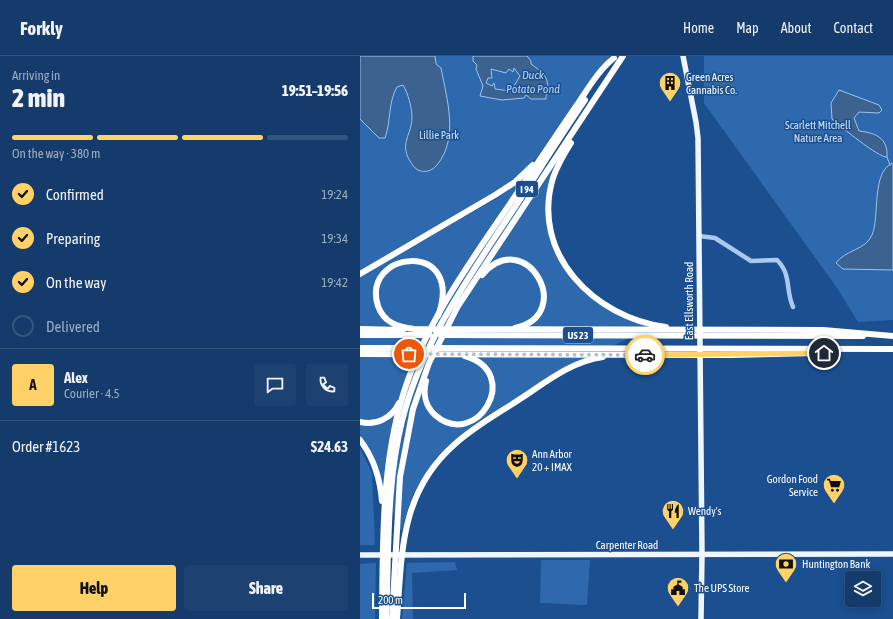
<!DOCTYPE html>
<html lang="en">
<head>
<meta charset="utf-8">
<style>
	body { margin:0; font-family:"Asap Condensed",sans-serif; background:#1d4271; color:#f1f3f6; height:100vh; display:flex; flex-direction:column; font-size:15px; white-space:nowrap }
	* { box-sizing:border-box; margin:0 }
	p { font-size:13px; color:#9dadc1 }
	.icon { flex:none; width:22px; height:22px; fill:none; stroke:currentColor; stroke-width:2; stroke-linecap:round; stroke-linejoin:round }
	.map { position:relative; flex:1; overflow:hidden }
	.panel { display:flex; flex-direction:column; background:#143b6b; width:360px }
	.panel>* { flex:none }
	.tools { position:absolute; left:485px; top:515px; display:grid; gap:8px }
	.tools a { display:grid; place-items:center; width:36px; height:36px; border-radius:4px; background:#143b6b; box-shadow:0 2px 10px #0003,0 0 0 1px #33557e; font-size:20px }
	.scale { position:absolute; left:12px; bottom:10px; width:94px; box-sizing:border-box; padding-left:4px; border:2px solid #fff; border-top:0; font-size:11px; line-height:14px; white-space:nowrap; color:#fff; -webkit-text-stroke:3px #1b4f8f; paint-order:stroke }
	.pin { position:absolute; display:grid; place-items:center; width:34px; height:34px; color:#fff; margin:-17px; border:2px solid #fff; border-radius:50%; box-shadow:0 1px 4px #0007 }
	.courier { position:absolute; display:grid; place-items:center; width:40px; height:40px; margin:-20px; border:3px solid #ffd166; border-radius:50%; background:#fff; color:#222; box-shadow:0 1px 5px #0007 }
	.headline em { font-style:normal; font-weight:800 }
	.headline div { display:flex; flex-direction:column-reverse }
	.headline { display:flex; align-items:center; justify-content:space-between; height:68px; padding:0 12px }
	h1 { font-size:26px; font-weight:800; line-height:30px }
	.bar { display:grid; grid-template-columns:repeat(4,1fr); gap:6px 4px; align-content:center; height:48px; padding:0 12px }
	.bar i { height:5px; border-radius:3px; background:#33557e }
	.bar .on { background:#ffd166 }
	.bar p { grid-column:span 4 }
	.line { display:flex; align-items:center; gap:10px; padding:0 12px; border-top:1px solid #33557e }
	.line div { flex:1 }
	.round { display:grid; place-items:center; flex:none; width:42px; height:42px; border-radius:4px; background:#1d4271 }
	ol { padding:0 12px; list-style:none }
	li { display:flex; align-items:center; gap:12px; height:44px }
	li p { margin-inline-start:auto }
	li .icon { padding:4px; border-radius:50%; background:#ffd166; color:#111; stroke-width:4 }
	li:last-child { color:#9dadc1 }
	li i { width:22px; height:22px; border:2px solid #33557e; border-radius:50% }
	.primary-button { display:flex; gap:8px; margin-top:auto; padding:8px 12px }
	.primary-button a { flex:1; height:46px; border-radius:4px; background:#ffd166; color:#111; font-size:16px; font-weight:800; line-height:46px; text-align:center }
	.primary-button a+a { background:#1d4271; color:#f1f3f6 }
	header { display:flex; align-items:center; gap:24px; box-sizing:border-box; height:56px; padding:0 20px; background:#143b6b; border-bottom:1px solid #33557e }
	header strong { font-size:19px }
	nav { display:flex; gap:22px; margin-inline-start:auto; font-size:14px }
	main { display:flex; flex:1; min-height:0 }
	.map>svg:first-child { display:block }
	.green { fill:#2e69ad }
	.water { fill:#3c6290; stroke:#9cc4f0; fill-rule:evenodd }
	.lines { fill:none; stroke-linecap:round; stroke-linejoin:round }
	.stream { stroke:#9cc4f0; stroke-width:1 }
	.minor { stroke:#a9c9ee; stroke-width:4.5 }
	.major { stroke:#f0f6ff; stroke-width:5.5 }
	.highway { stroke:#fff; stroke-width:6 }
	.done { stroke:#afc1d8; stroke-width:4; stroke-dasharray:0 7.2 }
	.route { stroke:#ffd166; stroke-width:5 }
	.labels { text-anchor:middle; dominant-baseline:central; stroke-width:3; stroke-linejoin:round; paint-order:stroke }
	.shield { fill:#1b4f8f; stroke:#bbcadd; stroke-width:1 }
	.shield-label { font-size:10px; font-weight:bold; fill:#fff }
	.poi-label { font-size:11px; fill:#fff; stroke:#1b4f8f; text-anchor:start }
	.park-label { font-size:11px; fill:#cfe3fa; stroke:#1b4f8f }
	.street-label { font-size:11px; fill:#fff; stroke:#1b4f8f }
	.water-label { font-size:12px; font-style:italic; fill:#b5d3f5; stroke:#1b4f8f }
</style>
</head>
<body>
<header>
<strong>Forkly</strong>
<nav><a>Home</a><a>Map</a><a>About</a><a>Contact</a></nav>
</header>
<main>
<section class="panel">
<div class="headline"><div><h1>2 min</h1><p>Arriving in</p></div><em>19:51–19:56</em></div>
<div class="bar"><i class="on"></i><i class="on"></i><i class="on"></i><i></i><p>On the way · 380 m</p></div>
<ol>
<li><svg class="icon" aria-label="check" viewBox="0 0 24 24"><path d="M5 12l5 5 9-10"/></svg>Confirmed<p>19:24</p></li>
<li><svg class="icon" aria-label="check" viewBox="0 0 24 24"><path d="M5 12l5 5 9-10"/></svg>Preparing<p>19:34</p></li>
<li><svg class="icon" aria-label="check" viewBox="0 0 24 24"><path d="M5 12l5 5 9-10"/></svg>On the way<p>19:42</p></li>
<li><i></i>Delivered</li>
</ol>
<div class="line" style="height:72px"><b class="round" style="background:#ffd166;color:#111">A</b><div><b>Alex</b><p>Courier · 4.5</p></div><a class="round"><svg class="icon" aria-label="chat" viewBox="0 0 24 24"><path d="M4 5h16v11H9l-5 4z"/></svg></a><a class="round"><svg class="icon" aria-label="phone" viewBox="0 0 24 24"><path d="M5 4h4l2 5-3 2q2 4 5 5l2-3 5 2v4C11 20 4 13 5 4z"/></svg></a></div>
<div class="line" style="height:52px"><div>Order #1623</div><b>$24.63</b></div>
<div class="primary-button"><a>Help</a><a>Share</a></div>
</section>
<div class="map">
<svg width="533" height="563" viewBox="0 0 533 563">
	<rect width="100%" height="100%" fill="#1b4f8f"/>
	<g class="green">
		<polygon points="0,0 250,0 177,102 147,129 0,216"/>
		<polygon points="344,0 533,0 533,264 498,266 477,232 344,47"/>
		<path d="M196,106C191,122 185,139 186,157C188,202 217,238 256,258C266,264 279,267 290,271L231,301L205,311L109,374L76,402L53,438L41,476C35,460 28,445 23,429C18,412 13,393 0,381V221L139,141L165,120Z"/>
		<polygon points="0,392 12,417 15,489 0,489"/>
		<polygon points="181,504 230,504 227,549 180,547"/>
		<polygon points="95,506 97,514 52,517 53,563 42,563 47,507"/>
		<polygon points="16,507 15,563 0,563 0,508"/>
	</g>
	<g class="water">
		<path d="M0,0H75L76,8L81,12C87,44 99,82 77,109C72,115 65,117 58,114C54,112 52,108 50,105C39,87 52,79 52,61C52,52 48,37 43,29L37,31C28,46 31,66 25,82H19L0,63Z"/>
		<path d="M113,0H167L171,5V8C182,16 188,19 188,34C188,37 185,39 186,43H171L166,39L164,42L142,44L120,40L123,30L116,13L117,9L113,5ZM154,12L160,20L151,35L135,33L134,27L132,30L126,27L128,22H132L131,13L146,17L149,13L153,16Z"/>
		<path d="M479,34L519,49L522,54L519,57L499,56L494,62L499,75C516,77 528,82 527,101C519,102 480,70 472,63L471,47Z"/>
		<path d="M533,107V214L483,213L476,207C485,194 506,194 512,179C520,161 511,115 533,107Z"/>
	</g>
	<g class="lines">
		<polyline class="stream" points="527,101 530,109"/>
		<path class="minor" d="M339,180L355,182L391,205L417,204C432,219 425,233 433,251"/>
		<g class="major">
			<polyline points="323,0 336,66 338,82 342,498 341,563"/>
			<polyline points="0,499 533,498"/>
		</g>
		<g class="highway">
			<path d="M211,87C204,98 197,110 193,122C170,198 235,262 306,271"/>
			<polyline points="0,218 135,139 155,126 173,109"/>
			<path d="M122,219C166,168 217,259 155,272"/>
			<path d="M78,260C106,183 0,194 18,250C24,267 38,271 54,273L463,274L533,280"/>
			<polyline points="0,273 43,274"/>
			<polyline points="0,279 69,279"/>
			<polyline points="81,279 503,280"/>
			<polyline points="0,292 63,292"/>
			<polyline points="73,292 533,293"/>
			<polyline points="0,298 371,299 456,297"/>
			<path d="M66,325C63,337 65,350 75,359C116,395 164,317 105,300"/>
			<path d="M0,366C16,370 32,362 39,347"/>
			<path d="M0,384C14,402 20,422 22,445"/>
			<path d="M22,563C23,488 21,411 43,339C67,260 121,192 166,124C184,98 201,72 219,46C229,31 239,14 254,2"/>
			<path d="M26,563C29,497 26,429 42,365C61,289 105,227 147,163C174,123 198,83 225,44"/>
			<polyline points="32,563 40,421 53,353 69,307 98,250 263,0"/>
			<path d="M37,563C42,496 40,436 95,388C115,370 139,357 160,343C186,326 212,305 243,301"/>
		</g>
	</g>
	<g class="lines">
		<polyline class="done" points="49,298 285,299"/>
		<polyline class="route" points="285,299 464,297"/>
	</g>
	<defs>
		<g id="building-pin" transform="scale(1.15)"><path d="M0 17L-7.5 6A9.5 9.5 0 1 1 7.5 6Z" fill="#ffd166" stroke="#1b4f8f"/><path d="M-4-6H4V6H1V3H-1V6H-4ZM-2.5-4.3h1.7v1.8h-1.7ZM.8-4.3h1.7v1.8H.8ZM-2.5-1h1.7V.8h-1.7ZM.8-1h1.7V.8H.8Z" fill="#111"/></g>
		<g id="theatre-pin" transform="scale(1.15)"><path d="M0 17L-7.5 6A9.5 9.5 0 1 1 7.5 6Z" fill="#ffd166" stroke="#1b4f8f"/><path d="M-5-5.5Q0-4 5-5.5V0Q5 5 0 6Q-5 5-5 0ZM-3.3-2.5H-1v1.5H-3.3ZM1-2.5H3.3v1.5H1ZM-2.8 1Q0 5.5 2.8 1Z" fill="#111"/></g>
		<g id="supermarket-pin" transform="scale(1.15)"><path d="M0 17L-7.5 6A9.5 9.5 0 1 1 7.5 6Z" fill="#ffd166" stroke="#1b4f8f"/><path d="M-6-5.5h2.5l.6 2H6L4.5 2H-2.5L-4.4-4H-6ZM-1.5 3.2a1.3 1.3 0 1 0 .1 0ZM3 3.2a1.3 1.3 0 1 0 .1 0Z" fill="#111"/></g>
		<g id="restaurant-pin" transform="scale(1.15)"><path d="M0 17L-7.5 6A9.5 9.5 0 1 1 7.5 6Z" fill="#ffd166" stroke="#1b4f8f"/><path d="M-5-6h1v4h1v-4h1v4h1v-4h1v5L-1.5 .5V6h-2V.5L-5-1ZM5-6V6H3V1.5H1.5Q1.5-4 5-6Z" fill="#111"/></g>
		<g id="bank-pin" transform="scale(1.15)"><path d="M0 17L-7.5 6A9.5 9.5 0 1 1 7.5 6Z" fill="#ffd166" stroke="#1b4f8f"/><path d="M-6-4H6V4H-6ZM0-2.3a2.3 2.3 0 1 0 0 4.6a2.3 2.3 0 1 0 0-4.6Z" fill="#111"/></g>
		<g id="civic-pin" transform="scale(1.15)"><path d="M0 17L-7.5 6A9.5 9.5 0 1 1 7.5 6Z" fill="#ffd166" stroke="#1b4f8f"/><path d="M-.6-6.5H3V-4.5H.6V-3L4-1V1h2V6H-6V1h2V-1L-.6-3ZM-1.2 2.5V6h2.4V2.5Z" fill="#111"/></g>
	</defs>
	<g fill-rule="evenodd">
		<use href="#building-pin" x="310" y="27"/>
		<use href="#theatre-pin" x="157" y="404"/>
		<use href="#supermarket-pin" x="474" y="429"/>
		<use href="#restaurant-pin" x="313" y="455"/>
		<use href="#bank-pin" x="426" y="508"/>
		<use href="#civic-pin" x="318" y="532"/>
	</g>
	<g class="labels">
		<g class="shield">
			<rect x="156" y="125" width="22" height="16" rx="3"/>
			<rect x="203" y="271" width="30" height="16" rx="3"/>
		</g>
		<g class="shield-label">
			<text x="167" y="133">I 94</text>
			<text x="218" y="279">US 23</text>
		</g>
		<g class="poi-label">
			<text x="326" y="21">Green Acres<tspan x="326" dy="13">Cannabis Co.</tspan></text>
			<text x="172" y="398">Ann Arbor<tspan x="172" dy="13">20 + IMAX</tspan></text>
			<text x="458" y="423" text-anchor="end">Gordon Food<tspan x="458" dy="13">Service</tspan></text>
			<text x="328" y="455">Wendy's</text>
			<text x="442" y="508">Huntington Bank</text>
			<text x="334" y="532">The UPS Store</text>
		</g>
		<g class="park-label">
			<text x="458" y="69">Scarlett Mitchell<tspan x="458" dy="13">Nature Area</tspan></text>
			<text x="79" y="79">Lillie Park</text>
		</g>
		<g class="street-label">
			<text transform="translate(329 245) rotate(-90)">East Ellsworth Road</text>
			<text x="267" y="489">Carpenter Road</text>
		</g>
		<g class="water-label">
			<text x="173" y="19">Duck<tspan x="173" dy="14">Potato Pond</tspan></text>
		</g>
	</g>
</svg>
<div class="tools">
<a><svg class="icon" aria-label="layers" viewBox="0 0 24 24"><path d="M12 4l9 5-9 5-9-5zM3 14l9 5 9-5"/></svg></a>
</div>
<div class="scale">200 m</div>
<div class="pin" style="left:49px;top:298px;background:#ea580c"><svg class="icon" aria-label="bag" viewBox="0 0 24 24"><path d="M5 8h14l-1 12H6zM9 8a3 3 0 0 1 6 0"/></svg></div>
<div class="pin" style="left:464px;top:297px;background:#1f2937"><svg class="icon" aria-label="home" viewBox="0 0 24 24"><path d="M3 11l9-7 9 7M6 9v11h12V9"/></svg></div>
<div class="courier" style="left:285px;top:299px"><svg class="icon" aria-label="car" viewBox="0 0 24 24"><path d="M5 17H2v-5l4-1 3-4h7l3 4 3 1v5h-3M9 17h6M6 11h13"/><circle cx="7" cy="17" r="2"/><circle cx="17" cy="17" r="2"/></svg></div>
</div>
</main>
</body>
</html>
